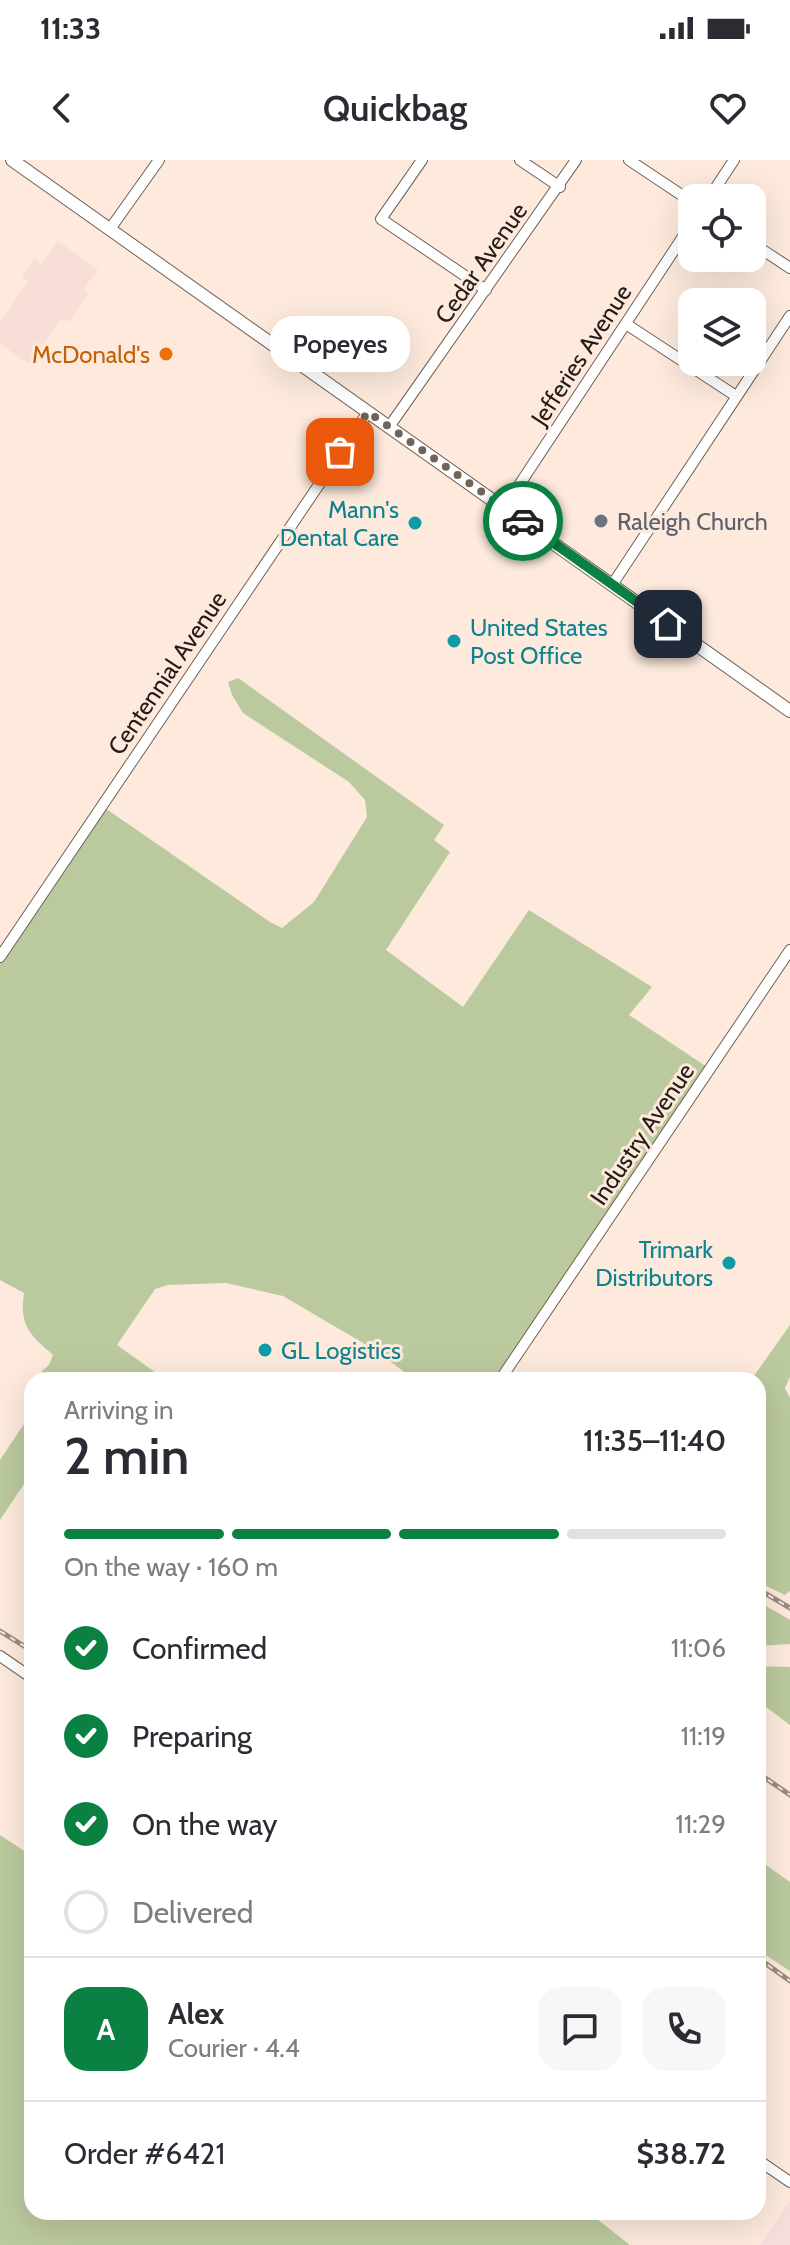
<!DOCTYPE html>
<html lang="en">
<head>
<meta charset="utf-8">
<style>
	body { margin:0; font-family:Cabin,sans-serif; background:#f7f7f7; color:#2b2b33; height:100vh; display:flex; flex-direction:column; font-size:30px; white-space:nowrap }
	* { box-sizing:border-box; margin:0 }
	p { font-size:26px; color:#7c7c81 }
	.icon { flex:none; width:44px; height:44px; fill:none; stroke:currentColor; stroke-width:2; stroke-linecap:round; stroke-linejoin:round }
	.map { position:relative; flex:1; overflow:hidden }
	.details { position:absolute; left:24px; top:1212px; width:742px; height:848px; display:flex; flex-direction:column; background:#fff; border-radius:24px; box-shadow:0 8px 32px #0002 }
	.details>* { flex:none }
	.tools { position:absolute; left:678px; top:24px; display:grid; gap:16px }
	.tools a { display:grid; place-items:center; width:88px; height:88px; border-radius:16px; background:#fff; box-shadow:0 8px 32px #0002; font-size:40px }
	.pin { position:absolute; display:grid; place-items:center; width:68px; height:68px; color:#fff; margin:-34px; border-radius:16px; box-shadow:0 4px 12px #0006 }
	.courier { position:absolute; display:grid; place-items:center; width:80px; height:80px; margin:-40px; border:6px solid #0b8043; border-radius:50%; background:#fff; color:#222; box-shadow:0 2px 10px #0007 }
	.bubble { position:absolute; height:56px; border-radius:24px; background:#fff; box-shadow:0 8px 32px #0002; font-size:26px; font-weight:600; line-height:56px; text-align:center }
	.overview em { font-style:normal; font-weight:600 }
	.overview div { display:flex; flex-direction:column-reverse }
	.overview { display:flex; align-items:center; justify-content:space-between; height:136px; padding:0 40px }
	h1 { font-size:52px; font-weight:600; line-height:60px }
	.bar { display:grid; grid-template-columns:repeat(4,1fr); gap:12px 8px; align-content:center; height:96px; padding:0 40px }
	.bar i { height:10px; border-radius:6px; background:#e1e1e2 }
	.bar .on { background:#0b8043 }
	.bar p { grid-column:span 4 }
	.line { display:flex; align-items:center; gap:20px; padding:0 40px; border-top:2px solid #e1e1e2 }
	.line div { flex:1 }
	.round { display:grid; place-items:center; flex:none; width:84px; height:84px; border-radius:24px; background:#f7f7f7 }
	ol { padding:0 40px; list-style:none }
	li { display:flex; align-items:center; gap:24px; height:88px }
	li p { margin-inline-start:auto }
	li .icon { padding:8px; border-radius:50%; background:#0b8043; color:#fff; stroke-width:4 }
	li:last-child { color:#7c7c81 }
	li i { width:44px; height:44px; border:4px solid #e1e1e2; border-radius:50% }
	.status { display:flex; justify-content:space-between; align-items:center; height:56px; padding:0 40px; background:#fff; direction:ltr }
	.status svg { height:22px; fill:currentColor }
	header { display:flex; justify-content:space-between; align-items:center; height:104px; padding:0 40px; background:#fff; font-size:36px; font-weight:600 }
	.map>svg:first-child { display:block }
	.commercial { fill:#f8ded7 }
	.education { fill:#f8dddf }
	.green { fill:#bbc99e }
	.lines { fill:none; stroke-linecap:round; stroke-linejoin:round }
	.minor-casing { stroke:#706155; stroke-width:12 }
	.major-casing { stroke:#706155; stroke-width:14 }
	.minor { stroke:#fff; stroke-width:10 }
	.major { stroke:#fff; stroke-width:12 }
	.rail-casing { stroke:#988b81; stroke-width:5 }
	.rail { stroke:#fdeadd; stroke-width:2; stroke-dasharray:6; stroke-linecap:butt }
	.done { stroke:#6f645c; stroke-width:8; stroke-dasharray:0 14.4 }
	.route { stroke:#0b8043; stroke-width:10 }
	.food-dot { fill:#e8710a; stroke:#fdeadd; stroke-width:3 }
	.worship-dot { fill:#6b7280; stroke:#fdeadd; stroke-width:3 }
	.culture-dot { fill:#0f9aa8; stroke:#fdeadd; stroke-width:3 }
	.labels { text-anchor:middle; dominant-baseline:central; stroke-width:6; stroke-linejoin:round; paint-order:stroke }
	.street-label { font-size:24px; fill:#231c17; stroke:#fdeadd }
	.food-label { font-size:24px; fill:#c56008; stroke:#fdeadd; text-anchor:end }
	.culture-label { font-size:24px; fill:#0d838f; stroke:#fdeadd; text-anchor:end }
	.worship-label { font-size:24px; fill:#5b616d; stroke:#fdeadd; text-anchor:start }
</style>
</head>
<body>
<div class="status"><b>11:33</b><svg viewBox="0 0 49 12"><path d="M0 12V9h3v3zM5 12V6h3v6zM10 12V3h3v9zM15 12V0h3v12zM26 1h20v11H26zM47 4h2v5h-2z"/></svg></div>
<header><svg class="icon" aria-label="back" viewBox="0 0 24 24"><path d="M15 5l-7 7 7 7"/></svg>Quickbag<svg class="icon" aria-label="heart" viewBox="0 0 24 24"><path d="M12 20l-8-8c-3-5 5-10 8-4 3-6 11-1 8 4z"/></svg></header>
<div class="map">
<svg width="790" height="2085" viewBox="0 0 790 2085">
	<rect width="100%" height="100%" fill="#fdeadd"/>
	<polygon class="commercial" points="58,81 98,109 84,129 89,133 69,162 62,158 29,204 0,184 0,162 28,122 22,117 34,99 41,104"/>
	<polygon class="education" points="790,2041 790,2085 760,2085"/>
	<g class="green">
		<path d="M238,518L444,665L434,680L450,692L386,790L463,847L529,750L652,827L629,855L710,909L500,1220H415L375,1190L283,1136L226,1123L168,1125L155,1129L117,1185L166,1220H46L42,1211L49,1205L53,1195C30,1175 19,1166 24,1133L0,1120V797L102,646L270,762L282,768L314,742L367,657L365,640L349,622L243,553L232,535L228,522Z"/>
		<polygon points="790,1165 790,1217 785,1228 790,1238 790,1431 785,1435 758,1422 758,1220 751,1220"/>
		<polygon points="32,1252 32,1312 0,1360 0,1300"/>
		<polygon points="758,1441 790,1460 790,1484 758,1486"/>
		<polygon points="758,1506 790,1507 790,1565 758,1541"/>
		<polygon points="0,1675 32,1696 32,2052 588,2052 630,2085 0,2085"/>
		<polygon points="766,1705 790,1722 790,1811 758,1790 758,1707"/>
	</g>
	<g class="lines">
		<g class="minor-casing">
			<g id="minor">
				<polyline points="422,0 381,59 486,130"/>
				<polyline points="520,0 560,27"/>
				<polyline points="629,0 692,42"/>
				<polyline points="709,38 734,0"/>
				<polyline points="110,69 159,0"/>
				<polyline points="752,83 790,108"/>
				<polyline points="626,164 736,236"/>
				<polyline points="389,267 576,0"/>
				<polyline points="504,348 692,63"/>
				<polyline points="612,425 790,156"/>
				<polyline points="0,797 368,252"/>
				<polyline points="500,1220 790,790"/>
				<polyline points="0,1496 32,1518"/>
				<polyline points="758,2000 790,2022"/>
			</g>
		</g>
		<g class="major-casing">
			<polyline id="major" points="12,0 790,551"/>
		</g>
		<use href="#minor" class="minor"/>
		<use href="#major" class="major"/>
		<g class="rail-casing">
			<g id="rail">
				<polyline points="758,1429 790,1448"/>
				<polyline points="0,1471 32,1491"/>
				<polyline points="758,1613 790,1635"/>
				<polyline points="758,1798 790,1821"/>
			</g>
		</g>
		<use href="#rail" class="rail"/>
	</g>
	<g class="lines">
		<polyline class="done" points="340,292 368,252 523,361"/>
		<polyline class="route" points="523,361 668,464"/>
	</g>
	<circle class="food-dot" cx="166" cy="194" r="8"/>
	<circle class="worship-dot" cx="601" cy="361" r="8"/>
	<g class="culture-dot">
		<circle cx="415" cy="363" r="8"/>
		<circle cx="454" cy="481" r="8"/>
		<circle cx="729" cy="1103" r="8"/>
		<circle cx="265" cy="1190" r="8"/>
	</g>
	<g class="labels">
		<g class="street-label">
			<text transform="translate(481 103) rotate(-55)">Cedar Avenue</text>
			<text transform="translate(581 195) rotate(-57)">Jefferies Avenue</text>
			<text transform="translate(167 513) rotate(-56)">Centennial Avenue</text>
			<text transform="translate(642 974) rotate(-56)">Industry Avenue</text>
		</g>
		<g class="food-label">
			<text x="150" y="194">McDonald's</text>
		</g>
		<g class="culture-label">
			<text x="399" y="349">Mann's<tspan x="399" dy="28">Dental Care</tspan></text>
			<text x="470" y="467" text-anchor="start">United States<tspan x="470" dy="28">Post Office</tspan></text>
			<text x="713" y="1089">Trimark<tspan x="713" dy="28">Distributors</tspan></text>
			<text x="281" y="1190" text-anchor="start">GL Logistics</text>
		</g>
		<g class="worship-label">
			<text x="617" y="361">Raleigh Church</text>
		</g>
	</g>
</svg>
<div class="tools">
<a><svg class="icon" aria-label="locate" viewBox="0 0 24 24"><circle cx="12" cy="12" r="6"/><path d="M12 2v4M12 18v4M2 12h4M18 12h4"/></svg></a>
<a><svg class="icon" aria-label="layers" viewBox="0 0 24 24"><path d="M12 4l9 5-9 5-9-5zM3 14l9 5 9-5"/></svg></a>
</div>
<div class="pin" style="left:340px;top:292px;background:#ea580c"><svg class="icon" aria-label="bag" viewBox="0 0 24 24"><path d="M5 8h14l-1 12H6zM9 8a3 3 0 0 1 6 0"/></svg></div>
<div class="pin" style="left:668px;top:464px;background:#1f2937"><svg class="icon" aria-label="home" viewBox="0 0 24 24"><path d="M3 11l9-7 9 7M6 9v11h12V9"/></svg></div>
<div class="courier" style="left:523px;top:361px"><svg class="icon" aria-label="car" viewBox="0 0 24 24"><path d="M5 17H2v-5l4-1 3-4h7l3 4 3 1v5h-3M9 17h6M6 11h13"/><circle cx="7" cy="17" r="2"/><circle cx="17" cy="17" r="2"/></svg></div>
<div class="bubble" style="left:270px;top:156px;width:140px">Popeyes</div>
<section class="details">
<div class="overview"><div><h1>2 min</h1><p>Arriving in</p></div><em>11:35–11:40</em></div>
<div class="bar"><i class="on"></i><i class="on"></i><i class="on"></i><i></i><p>On the way · 160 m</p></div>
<ol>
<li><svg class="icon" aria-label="check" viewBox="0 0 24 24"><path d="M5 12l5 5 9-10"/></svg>Confirmed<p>11:06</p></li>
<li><svg class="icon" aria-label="check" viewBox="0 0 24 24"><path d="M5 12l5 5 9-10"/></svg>Preparing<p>11:19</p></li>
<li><svg class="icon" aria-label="check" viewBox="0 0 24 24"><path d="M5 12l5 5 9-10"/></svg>On the way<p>11:29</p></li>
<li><i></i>Delivered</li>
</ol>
<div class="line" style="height:144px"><b class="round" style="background:#0b8043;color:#fff">A</b><div><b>Alex</b><p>Courier · 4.4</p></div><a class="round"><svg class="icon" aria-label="chat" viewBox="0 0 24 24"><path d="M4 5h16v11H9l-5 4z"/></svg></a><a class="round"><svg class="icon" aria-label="phone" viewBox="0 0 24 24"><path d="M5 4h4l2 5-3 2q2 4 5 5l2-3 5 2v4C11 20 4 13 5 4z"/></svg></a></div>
<div class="line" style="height:104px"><div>Order #6421</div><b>$38.72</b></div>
</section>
</div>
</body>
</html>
